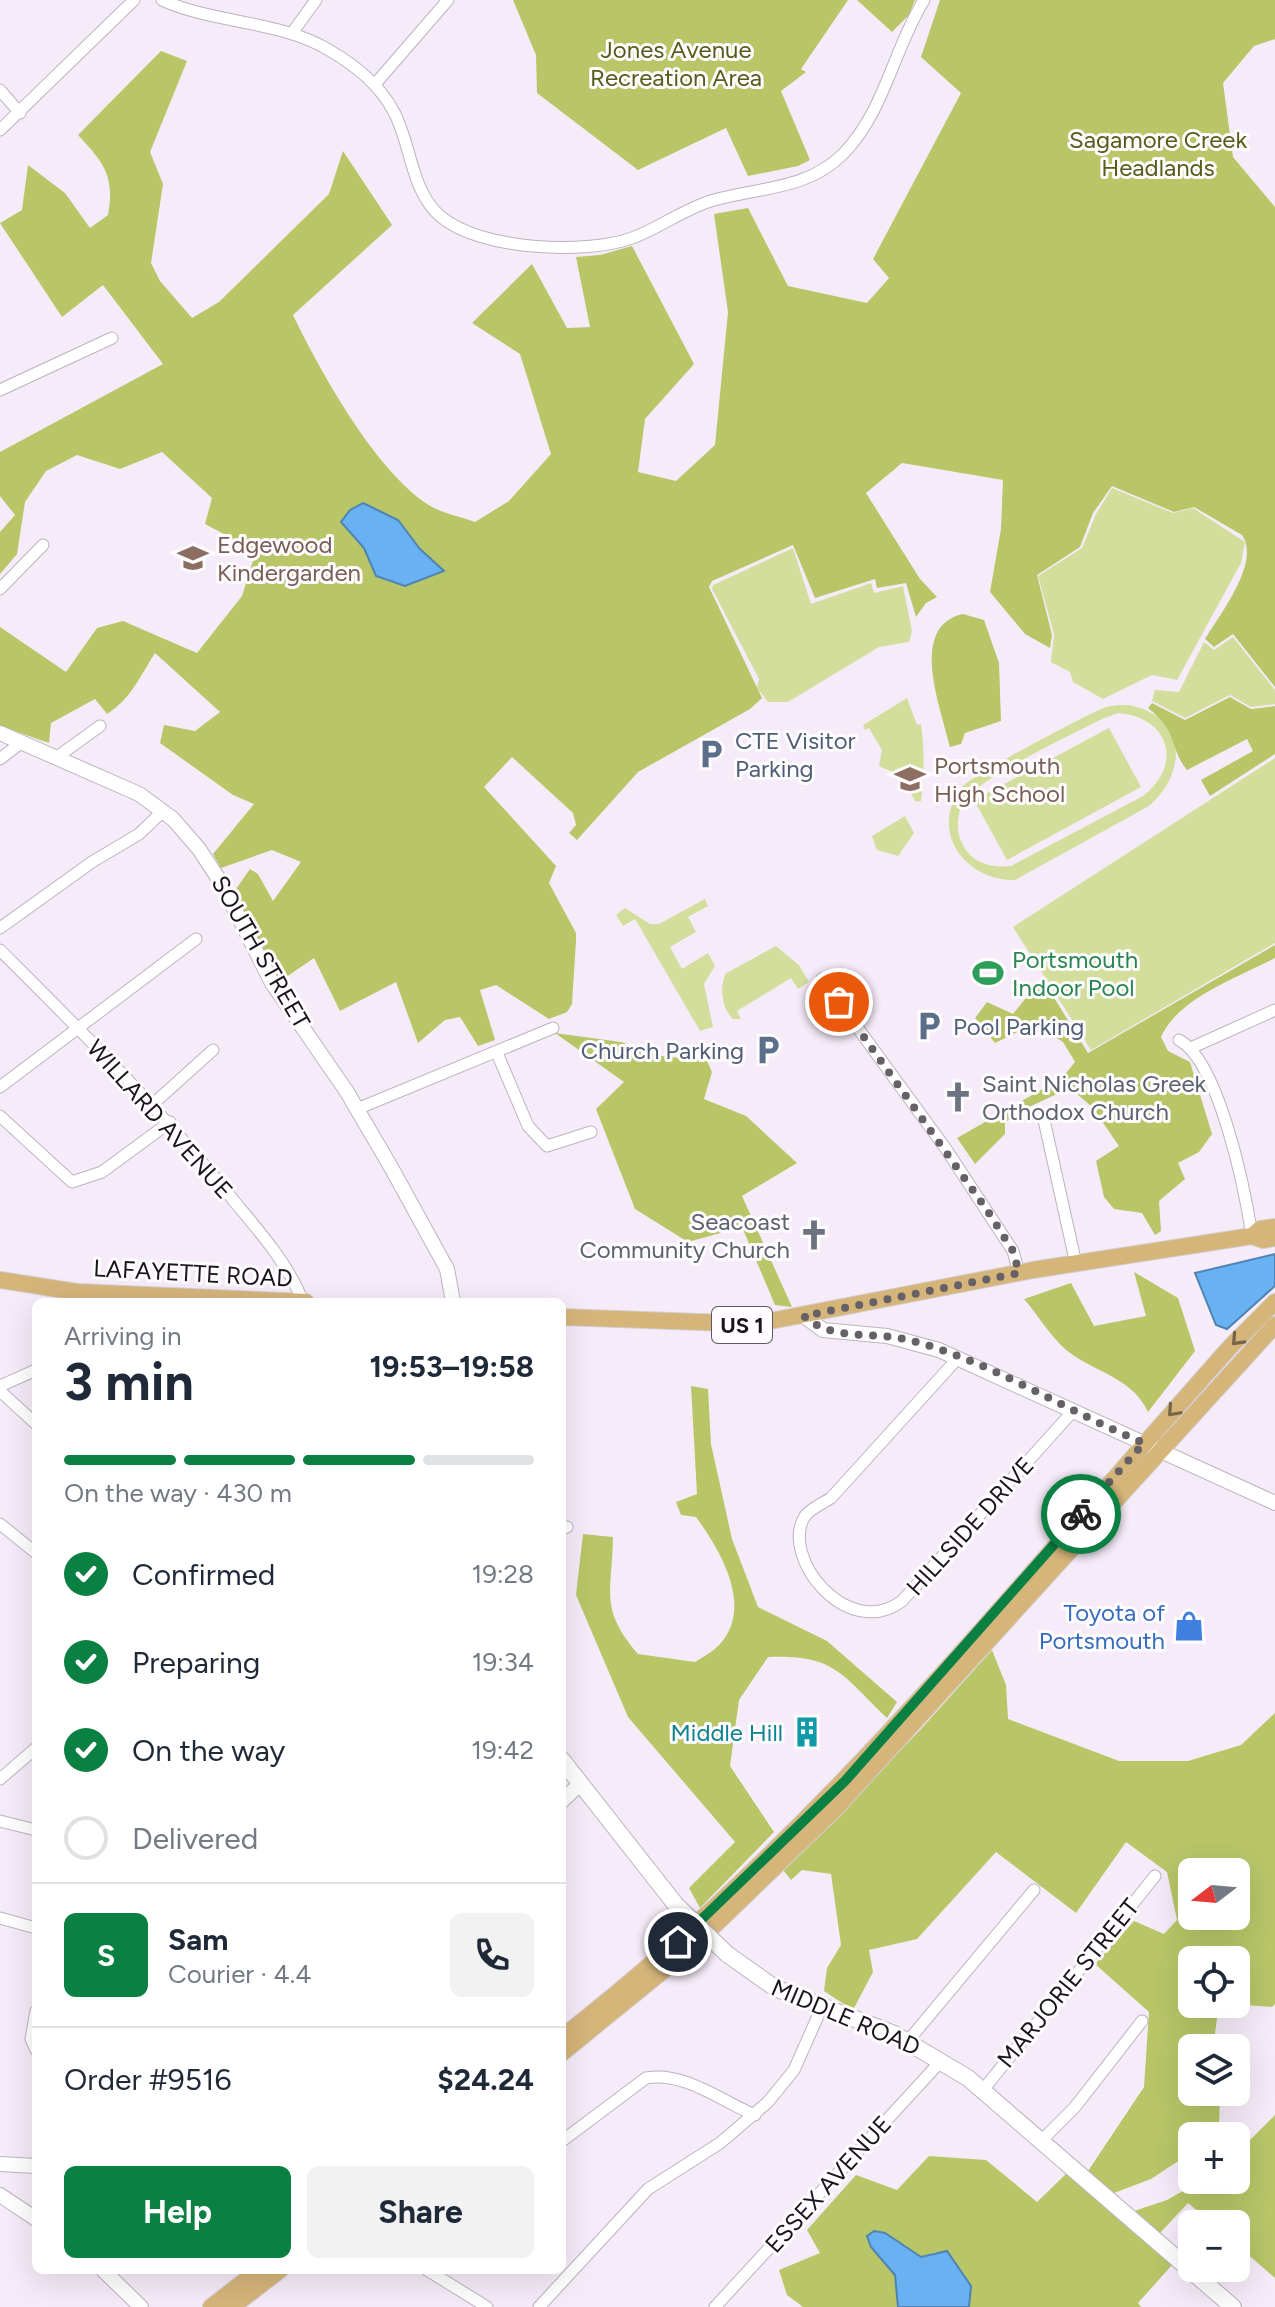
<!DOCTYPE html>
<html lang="en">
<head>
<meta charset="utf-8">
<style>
	body { margin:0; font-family:Figtree,sans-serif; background:#f2f2f3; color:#1f2937; height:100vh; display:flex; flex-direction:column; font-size:30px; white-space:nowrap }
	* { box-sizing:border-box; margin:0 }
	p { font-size:26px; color:#747a83 }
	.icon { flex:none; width:44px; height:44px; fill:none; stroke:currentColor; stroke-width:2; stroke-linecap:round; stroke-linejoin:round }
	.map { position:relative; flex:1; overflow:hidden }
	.sheet { position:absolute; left:32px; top:1298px; width:534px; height:976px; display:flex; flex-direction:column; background:#fff; border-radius:12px; box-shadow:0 8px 32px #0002 }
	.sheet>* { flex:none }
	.needle { width:52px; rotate:254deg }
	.buttons { position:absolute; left:1178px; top:1858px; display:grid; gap:16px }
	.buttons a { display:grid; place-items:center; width:72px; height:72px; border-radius:12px; background:#fff; box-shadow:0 8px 32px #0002; font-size:40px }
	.pin { position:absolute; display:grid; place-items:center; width:68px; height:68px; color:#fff; margin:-34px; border:4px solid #fff; border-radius:50%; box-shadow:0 2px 8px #0007 }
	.courier { position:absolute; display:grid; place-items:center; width:80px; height:80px; margin:-40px; border:6px solid #0b8043; border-radius:50%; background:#fff; color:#222; box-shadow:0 2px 10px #0007 }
	.headline em { font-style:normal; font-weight:700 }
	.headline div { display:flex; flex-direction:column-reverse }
	.headline { display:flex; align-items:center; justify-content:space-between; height:136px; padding:0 32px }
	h1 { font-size:52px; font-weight:700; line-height:60px }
	.bar { display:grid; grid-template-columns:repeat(4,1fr); gap:12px 8px; align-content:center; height:96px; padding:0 32px }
	.bar i { height:10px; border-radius:6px; background:#e0e1e3 }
	.bar .active { background:#0b8043 }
	.bar p { grid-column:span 4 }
	.line { display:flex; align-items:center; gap:20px; padding:0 32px; border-top:2px solid #e0e1e3 }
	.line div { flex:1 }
	.round { display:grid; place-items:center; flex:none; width:84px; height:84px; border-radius:12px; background:#f2f2f3 }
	ol { padding:0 32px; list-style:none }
	li { display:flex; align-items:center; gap:24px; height:88px }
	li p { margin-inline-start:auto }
	li .icon { padding:8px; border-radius:50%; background:#0b8043; color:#fff; stroke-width:4 }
	li:last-child { color:#747a83 }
	li i { width:44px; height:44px; border:4px solid #e0e1e3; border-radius:50% }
	.action { display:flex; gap:16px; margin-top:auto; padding:16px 32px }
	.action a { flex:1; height:92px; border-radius:12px; background:#0b8043; color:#fff; font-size:32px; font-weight:700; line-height:92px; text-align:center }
	.action a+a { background:#f2f2f3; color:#1f2937 }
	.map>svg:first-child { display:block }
	.green { fill:#d3de9c; fill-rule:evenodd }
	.forest { fill:#b8c668; fill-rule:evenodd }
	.water { fill:#68b2f3; stroke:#5083b2; stroke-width:2 }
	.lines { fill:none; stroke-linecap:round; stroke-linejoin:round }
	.minor-casing { stroke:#bcb3bf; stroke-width:13 }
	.tertiary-casing { stroke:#bcb3bf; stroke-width:16 }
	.secondary-casing { stroke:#bcb3bf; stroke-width:18 }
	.primary-casing { stroke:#d1d0d1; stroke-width:18 }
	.minor { stroke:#fff; stroke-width:11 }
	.tertiary { stroke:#fff; stroke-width:14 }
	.secondary { stroke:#fff; stroke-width:16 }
	.primary { stroke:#d6b57b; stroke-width:16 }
	.secondary-bridge-casing { stroke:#bcb3bf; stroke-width:18; stroke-linecap:butt }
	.secondary-bridge { stroke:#fff; stroke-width:16 }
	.oneway { stroke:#77654a }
	.done { stroke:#666067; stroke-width:8; stroke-dasharray:0 14.4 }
	.route { stroke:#0b8043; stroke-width:10 }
	.labels { text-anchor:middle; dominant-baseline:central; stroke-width:6; stroke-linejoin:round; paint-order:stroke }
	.shield { fill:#fefcff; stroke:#5d5a5e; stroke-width:2 }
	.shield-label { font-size:22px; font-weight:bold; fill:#181519 }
	.park-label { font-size:24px; fill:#545d19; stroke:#fefcff }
	.education-label { font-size:24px; fill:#785e54; stroke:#fefcff; text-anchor:start }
	.service-label { font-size:24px; fill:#4e5e75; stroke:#fefcff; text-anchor:start }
	.street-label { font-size:24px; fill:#181519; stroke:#fefcff }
	.leisure-label { font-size:24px; fill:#27864d; stroke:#fefcff; text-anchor:start }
	.worship-label { font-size:24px; fill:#5b616d; stroke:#fefcff; text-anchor:start }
	.shop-label { font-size:24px; fill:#366cbe; stroke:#fefcff; text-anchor:end }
	.culture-label { font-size:24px; fill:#0d838f; stroke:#fefcff; text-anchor:end }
</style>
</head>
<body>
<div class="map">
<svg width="1275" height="2307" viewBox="0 0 1275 2307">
	<rect width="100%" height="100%" fill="#f6ecf9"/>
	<g class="green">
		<polygon points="1112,488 1173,513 1193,508 1245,542 1241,563 1177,680 1152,675 1103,699 1073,682 1070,672 1051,662 1054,634 1038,576 1082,548 1096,514"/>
		<polygon points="793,548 811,604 871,583 874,593 903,586 912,631 909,642 879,647 788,702 768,702 757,688 759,679 712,589 713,585"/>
		<polygon points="1233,637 1275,690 1275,704 1251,707 1230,695 1185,718 1152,701 1155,690 1179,692 1204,642 1214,650"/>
		<path d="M907,698L917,725L921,724C925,751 924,775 921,801L916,802L899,775L879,766L882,750L869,728L865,730L863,725Z"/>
		<path d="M1128,705C1186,715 1189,771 1149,806L1015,880C965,881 928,831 962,787C973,774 1083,717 1103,708C1111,705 1119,705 1128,705ZM1118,713C1169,717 1184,764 1143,796L1011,866C992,868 973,864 963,845C956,833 956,816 963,803C976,779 1073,734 1102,719Z"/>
		<polygon points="1109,728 1141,787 1007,860 974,800"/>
		<polygon points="1275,758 1275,943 1091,1050 1013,927"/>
		<polygon points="905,816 914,833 898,856 877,850 872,836"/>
		<polygon points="705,899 708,906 688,917 696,932 670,947 682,969 708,953 715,966 704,984 713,1027 700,1031 635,919 623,926 616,915 625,908 650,924 659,924"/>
		<path d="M776,946L799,965L809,982L798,989L791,978L737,1011L741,1019H733C721,1007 720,989 725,974Z"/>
	</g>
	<g class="forest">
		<polygon points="513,0 848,0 801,69 806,72 781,91 810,160 798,166 748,176 726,128 638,170 537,93 536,55"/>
		<polygon points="857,0 915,0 909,15 892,32"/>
		<path d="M940,0H1275V39L1254,46L1223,83L1233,157L1275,207V687L1233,634L1214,647L1205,639C1220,614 1261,562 1242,535L1194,507L1174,512L1112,486L1093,513L1080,547L1037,575L1052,635L1050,648L1025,634L990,592L1001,529L1003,480L902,463L866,493L920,579L937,597L926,603L916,617L906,583L877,588L875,579L815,598L793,545L712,581L709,587L762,698L750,709L638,772L577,840L569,833L576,825L573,813L512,757L484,787L556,866L549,883L576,933V941L572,1004L567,1012L549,1019L496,985L480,990L495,1040L478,1046L460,1017L445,1020L418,1043L396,982L340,1011L314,958L279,982L234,892L250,869L258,874L273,901L301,862L272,850L221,868L213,854L254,804L233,795L160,743L164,725L195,731L220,712L155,653C140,676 131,699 107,714L95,699L51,723L49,743L0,726V627L66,672L97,628L123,621L197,653L242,596L256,551L205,524L212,498L162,452L120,469L77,455L46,471L25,502L17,554L0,574V532L15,515L0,496V452L163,364L103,285L62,317L0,223L22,210L28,165L65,193L90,228L108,215C115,176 104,163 78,135L161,51L187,61L150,152L163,184L151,263L160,281L192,318L219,302L329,194L343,151L392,225L293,315C320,371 379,478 434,508C446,514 462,517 475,522L509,501L551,454L520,354L472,323L532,264L567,328L590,327L576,257L600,255L632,246L694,364L645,419L638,472L676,481L715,445L728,312L714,214L748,208L788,286L867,303L889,278L873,259L961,93L921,57Z"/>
		<path d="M963,614L984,620L999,663L1001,721L965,733L961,744L950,747C942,710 907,626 963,614Z"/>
		<path d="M1230,697L1251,709L1275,706V754L1210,796L1201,780L1253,751L1247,739L1187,770C1168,746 1180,734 1148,708L1152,703L1185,720Z"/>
		<path d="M1275,945V958C1238,978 1179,997 1161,1037L1168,1051L1190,1062L1212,1134L1199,1152L1178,1163L1185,1179L1159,1201L1161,1231L1155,1235L1142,1213L1114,1209L1104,1197L1096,1161L1119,1146L1092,1107L1070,1088L1016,1113L1005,1123V1134L975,1164L957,1138L1062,1078L1075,1062L1063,1042L1034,1024L995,1043L975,1018L987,1002L1013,1014L1042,978L1088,1053Z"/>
		<polygon points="555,1033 621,1042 662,1056 707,1061 712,1072 704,1099 746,1116 797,1163 742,1196 792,1307 775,1305 742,1227 688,1242 635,1209 596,1109 624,1082"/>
		<path d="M1134,1272L1178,1298L1195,1351L1148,1412C1132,1376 1091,1372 1064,1348C1049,1334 1037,1314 1024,1299L1071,1283L1094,1326L1146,1316Z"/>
		<path d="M691,1386L708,1389L711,1444L732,1539L758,1607L827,1641L897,1702L887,1718C842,1675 835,1654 768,1657L739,1700L730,1766L774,1832L700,1908L689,1888L735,1842L628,1717L576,1595L583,1534L613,1537C612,1594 599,1608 638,1654L695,1662C703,1657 714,1651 720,1644C754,1606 720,1550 696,1517L681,1515L676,1502L697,1494Z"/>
		<path d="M992,1650L1006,1685L1008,1719L1119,1761H1188L1241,1745L1275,1713V2004L1272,2007L1232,2004H1236V1960H1192V2004H1219L1213,2048H1192V2092H1220L1219,2128L1210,2136H1192V2152L1151,2179L1114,2193L1088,2171L1144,2087L1149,2012L1095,1964L1134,1921L1164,1934L1177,1920L1167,1872L1126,1842L1076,1913L996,1852L917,1939L869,1950L873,1972L853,2010L824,1991L827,1968L841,1945L831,1874L802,1870L791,1880L783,1870L921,1729ZM1192,1872H1236V1916H1192Z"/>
		<polygon points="1275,2115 1275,2278 1236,2244 1236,2224 1213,2224 1188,2203 1160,2233 1134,2211 1167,2200 1202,2180 1236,2180 1236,2154"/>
		<polygon points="929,2156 986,2160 1037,2202 1067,2173 1172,2265 1138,2303 1141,2307 969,2307 936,2252 921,2257 871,2247 895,2275 898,2307 803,2307 787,2295 779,2270 820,2253 807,2230 856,2175 897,2190"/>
	</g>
	<g class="water">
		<polygon points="363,503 398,520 420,549 444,571 405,586 376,576 364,548 341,522 350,510"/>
		<polygon points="1275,1254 1275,1286 1227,1329 1216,1325 1195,1273"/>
		<polygon points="874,2231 885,2233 921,2257 947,2251 971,2286 969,2307 898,2307 895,2275 871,2247 867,2236"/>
	</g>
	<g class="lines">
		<g class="minor-casing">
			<g id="minor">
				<path d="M162,0C215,24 279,20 329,50C356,66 379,84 394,112C411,144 411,191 440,216C479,250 585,255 632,238C660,228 685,208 714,200C760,187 807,190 843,154C884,113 894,48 924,0"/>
				<polyline points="292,33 316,0"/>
				<polyline points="376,83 448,0"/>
				<polyline points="0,90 20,113"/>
				<polyline points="0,130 134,0"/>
				<polyline points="0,390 112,338"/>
				<polyline points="0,589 43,545"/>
				<polyline points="57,757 100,726"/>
				<polyline points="0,759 22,742"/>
				<polyline points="0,928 92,862 139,834 163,811"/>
				<path d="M0,950C81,1031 162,1111 234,1201C259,1231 289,1265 303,1302"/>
				<polyline points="822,979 946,1149 1013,1251 1019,1273"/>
				<path d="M1179,1040C1219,1061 1245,1190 1252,1236"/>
				<polyline points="1193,1047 1275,1010"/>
				<polyline points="497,1053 528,1126 547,1146 591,1132"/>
				<polyline points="0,1087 196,939"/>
				<polyline points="153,1104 213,1050"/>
				<polyline points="357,1109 553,1028"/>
				<polyline points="0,1116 72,1182 102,1172 170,1122"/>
				<polyline points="1044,1120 1076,1264"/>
				<path d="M958,1358L831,1498C822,1504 811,1508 805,1516C779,1556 847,1642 902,1601L1074,1410"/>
				<polyline points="0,1386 36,1370"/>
				<polyline points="0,1391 36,1424"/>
				<polyline points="0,1524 36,1553"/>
				<polyline points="562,1529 567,1527"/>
				<polyline points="0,1779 36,1748"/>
				<polyline points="0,1821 36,1830"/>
				<polyline points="0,1918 36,1928"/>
				<polyline points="36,2011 31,2039 36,2050"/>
				<polyline points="908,2041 1034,1890"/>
				<polyline points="983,2090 1155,1876"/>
				<polyline points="1042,2140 1075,2107 1142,2021"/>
				<path d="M562,2141L646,2078C684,2071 721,2101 755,2115"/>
				<polyline points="427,2270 487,2307"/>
				<polyline points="539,2307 648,2189 720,2143 768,2102 794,2070 822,2007"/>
				<polyline points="715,2307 941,2061"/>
			</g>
		</g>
		<g class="tertiary-casing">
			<g id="tertiary">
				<polyline points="0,733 139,794 173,819 199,849 222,884 272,983 347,1092 392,1169 447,1269 453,1302"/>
				<polyline points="804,1316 823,1330 887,1336 939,1350 1275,1503"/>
				<polyline points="562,1801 580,1784"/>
				<polyline points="0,2164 36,2166"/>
				<polyline points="0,2195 36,2219"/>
				<polyline points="103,2270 141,2307"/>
			</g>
		</g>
		<g class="secondary-casing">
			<g id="secondary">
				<polyline points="562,1760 676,1905"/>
				<polyline points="727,1954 775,1988 894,2034 968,2078 1233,2307"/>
			</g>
		</g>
		<g class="primary-casing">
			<g id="primary">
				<polyline points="1252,1236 1263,1240 1275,1238"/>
				<polyline points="0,1280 77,1292 306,1302"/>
				<polyline points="562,1317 755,1324 1033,1270 1252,1236 1260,1229 1275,1227"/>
				<path d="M562,2037C818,1839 1018,1584 1232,1345L1275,1302"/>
				<polyline points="562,2053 691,1948 836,1808 1275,1325"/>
				<polyline points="211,2307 259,2270"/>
				<polyline points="232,2307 280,2270"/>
			</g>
		</g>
		<use href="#minor" class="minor"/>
		<use href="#tertiary" class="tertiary"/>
		<use href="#secondary" class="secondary"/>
		<use href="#primary" class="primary"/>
		<g class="secondary-bridge-casing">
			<polyline id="secondary-bridge" points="676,1905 727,1954"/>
		</g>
		<use href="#secondary-bridge" class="secondary-bridge"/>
	</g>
	<defs><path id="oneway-chevron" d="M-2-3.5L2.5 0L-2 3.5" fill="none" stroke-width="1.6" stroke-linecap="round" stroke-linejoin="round" transform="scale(2)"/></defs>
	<g class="oneway">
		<use href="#oneway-chevron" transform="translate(1237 1340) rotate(133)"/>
		<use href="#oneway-chevron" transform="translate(1173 1411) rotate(132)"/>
	</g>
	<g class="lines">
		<path class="done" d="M839,1002L987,1210L1013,1251L1019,1273L804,1316C832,1342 875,1331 909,1340C991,1361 1066,1411 1144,1443L1081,1514"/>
		<polyline class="route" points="678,1942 845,1781 1081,1514"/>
	</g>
	<defs>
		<g id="school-bare" transform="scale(2.4)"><path d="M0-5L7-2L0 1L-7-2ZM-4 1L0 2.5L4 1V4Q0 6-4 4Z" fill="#8d6e63" stroke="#fefcff" stroke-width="2.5" paint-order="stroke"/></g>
		<g id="parking-bare" transform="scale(2.4)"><path d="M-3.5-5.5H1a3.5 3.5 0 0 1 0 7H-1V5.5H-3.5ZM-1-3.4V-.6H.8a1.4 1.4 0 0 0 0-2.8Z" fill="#5c6f8a" stroke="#fefcff" stroke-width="2.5" paint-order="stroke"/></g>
		<g id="stadium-bare" transform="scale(2.4)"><path d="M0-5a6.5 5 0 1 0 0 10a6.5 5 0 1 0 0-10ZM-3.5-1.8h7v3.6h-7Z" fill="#2e9e5b" stroke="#fefcff" stroke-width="2.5" paint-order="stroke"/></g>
		<g id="church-bare" transform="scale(2.4)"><path d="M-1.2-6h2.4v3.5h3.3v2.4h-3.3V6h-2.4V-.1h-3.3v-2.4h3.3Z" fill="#6b7280" stroke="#fefcff" stroke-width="2.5" paint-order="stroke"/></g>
		<g id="shop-bare" transform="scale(2.4)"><path d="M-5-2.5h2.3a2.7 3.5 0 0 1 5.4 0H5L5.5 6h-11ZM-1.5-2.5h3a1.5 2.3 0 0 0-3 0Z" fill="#3f7fe0" stroke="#fefcff" stroke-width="2.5" paint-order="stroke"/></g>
		<g id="building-bare" transform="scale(2.4)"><path d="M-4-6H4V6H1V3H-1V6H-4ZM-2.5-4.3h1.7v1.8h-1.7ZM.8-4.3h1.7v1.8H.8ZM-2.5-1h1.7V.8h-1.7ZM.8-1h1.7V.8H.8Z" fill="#0f9aa8" stroke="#fefcff" stroke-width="2.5" paint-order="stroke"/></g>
	</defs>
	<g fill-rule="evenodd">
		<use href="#school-bare" x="193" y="558"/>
		<use href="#parking-bare" x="711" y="754"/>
		<use href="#school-bare" x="910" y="779"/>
		<use href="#stadium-bare" x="988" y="973"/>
		<use href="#parking-bare" x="929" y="1026"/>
		<use href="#parking-bare" x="768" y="1050"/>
		<use href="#church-bare" x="958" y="1097"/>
		<use href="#church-bare" x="814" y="1235"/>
		<use href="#shop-bare" x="1189" y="1626"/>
		<use href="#building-bare" x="807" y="1732"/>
	</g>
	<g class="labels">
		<rect class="shield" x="712" y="1307" width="60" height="36" rx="6"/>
		<g class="shield-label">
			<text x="742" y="1325">US 1</text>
		</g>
		<g class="park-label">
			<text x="676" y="49">Jones Avenue<tspan x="676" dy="28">Recreation Area</tspan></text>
			<text x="1158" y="139">Sagamore Creek<tspan x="1158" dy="28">Headlands</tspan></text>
		</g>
		<g class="education-label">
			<text x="217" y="544">Edgewood<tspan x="217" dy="28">Kindergarden</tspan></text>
			<text x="934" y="765">Portsmouth<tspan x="934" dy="28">High School</tspan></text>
		</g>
		<g class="service-label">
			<text x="735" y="740">CTE Visitor<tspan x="735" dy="28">Parking</tspan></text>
			<text x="953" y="1026">Pool Parking</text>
			<text x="744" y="1050" text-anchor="end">Church Parking</text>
		</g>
		<g class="street-label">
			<text transform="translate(261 952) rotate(60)">SOUTH STREET</text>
			<text transform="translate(160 1119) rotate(48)">WILLARD AVENUE</text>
			<text transform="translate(193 1273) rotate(3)">LAFAYETTE ROAD</text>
			<text transform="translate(970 1526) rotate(-48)">HILLSIDE DRIVE</text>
			<text transform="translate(1068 1983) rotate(-51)">MARJORIE STREET</text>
			<text transform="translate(846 2017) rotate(23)">MIDDLE ROAD</text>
			<text transform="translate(828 2184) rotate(-48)">ESSEX AVENUE</text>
		</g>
		<g class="leisure-label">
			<text x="1012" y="959">Portsmouth<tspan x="1012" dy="28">Indoor Pool</tspan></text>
		</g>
		<g class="worship-label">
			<text x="982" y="1083">Saint Nicholas Greek<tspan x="982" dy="28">Orthodox Church</tspan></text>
			<text x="790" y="1221" text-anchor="end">Seacoast<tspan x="790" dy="28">Community Church</tspan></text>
		</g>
		<g class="shop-label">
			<text x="1165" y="1612">Toyota of<tspan x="1165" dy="28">Portsmouth</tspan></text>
		</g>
		<g class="culture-label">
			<text x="783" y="1732">Middle Hill</text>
		</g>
	</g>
</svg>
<div class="buttons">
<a><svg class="needle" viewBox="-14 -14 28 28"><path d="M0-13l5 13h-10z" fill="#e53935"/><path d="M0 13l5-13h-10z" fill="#747a83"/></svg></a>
<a><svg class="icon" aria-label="locate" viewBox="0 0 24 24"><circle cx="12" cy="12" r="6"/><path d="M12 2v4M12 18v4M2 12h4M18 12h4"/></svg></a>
<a><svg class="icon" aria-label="layers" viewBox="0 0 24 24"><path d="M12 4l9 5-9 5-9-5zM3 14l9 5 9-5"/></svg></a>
<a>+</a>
<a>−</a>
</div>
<div class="pin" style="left:839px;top:1002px;background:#ea580c"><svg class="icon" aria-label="bag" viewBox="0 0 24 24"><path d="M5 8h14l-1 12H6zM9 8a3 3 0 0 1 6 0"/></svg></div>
<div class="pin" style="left:678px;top:1942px;background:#1f2937"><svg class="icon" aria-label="home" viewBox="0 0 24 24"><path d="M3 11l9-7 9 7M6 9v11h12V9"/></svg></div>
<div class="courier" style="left:1081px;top:1514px"><svg class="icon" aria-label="bike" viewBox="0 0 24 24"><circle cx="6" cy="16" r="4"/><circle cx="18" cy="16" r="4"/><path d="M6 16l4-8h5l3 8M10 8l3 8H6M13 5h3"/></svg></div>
<section class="sheet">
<div class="headline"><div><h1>3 min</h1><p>Arriving in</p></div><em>19:53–19:58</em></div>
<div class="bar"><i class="active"></i><i class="active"></i><i class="active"></i><i></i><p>On the way · 430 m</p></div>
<ol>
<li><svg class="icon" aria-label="check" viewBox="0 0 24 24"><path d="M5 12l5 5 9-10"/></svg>Confirmed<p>19:28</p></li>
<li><svg class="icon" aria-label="check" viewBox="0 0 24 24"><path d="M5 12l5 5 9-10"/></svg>Preparing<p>19:34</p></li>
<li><svg class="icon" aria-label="check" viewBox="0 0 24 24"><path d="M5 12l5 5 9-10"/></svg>On the way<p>19:42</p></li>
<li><i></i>Delivered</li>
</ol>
<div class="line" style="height:144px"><b class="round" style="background:#0b8043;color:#fff">S</b><div><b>Sam</b><p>Courier · 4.4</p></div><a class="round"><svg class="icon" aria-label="phone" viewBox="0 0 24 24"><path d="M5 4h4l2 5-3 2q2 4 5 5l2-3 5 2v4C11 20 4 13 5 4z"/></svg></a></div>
<div class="line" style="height:104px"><div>Order #9516</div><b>$24.24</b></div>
<div class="action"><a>Help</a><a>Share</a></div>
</section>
</div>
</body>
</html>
